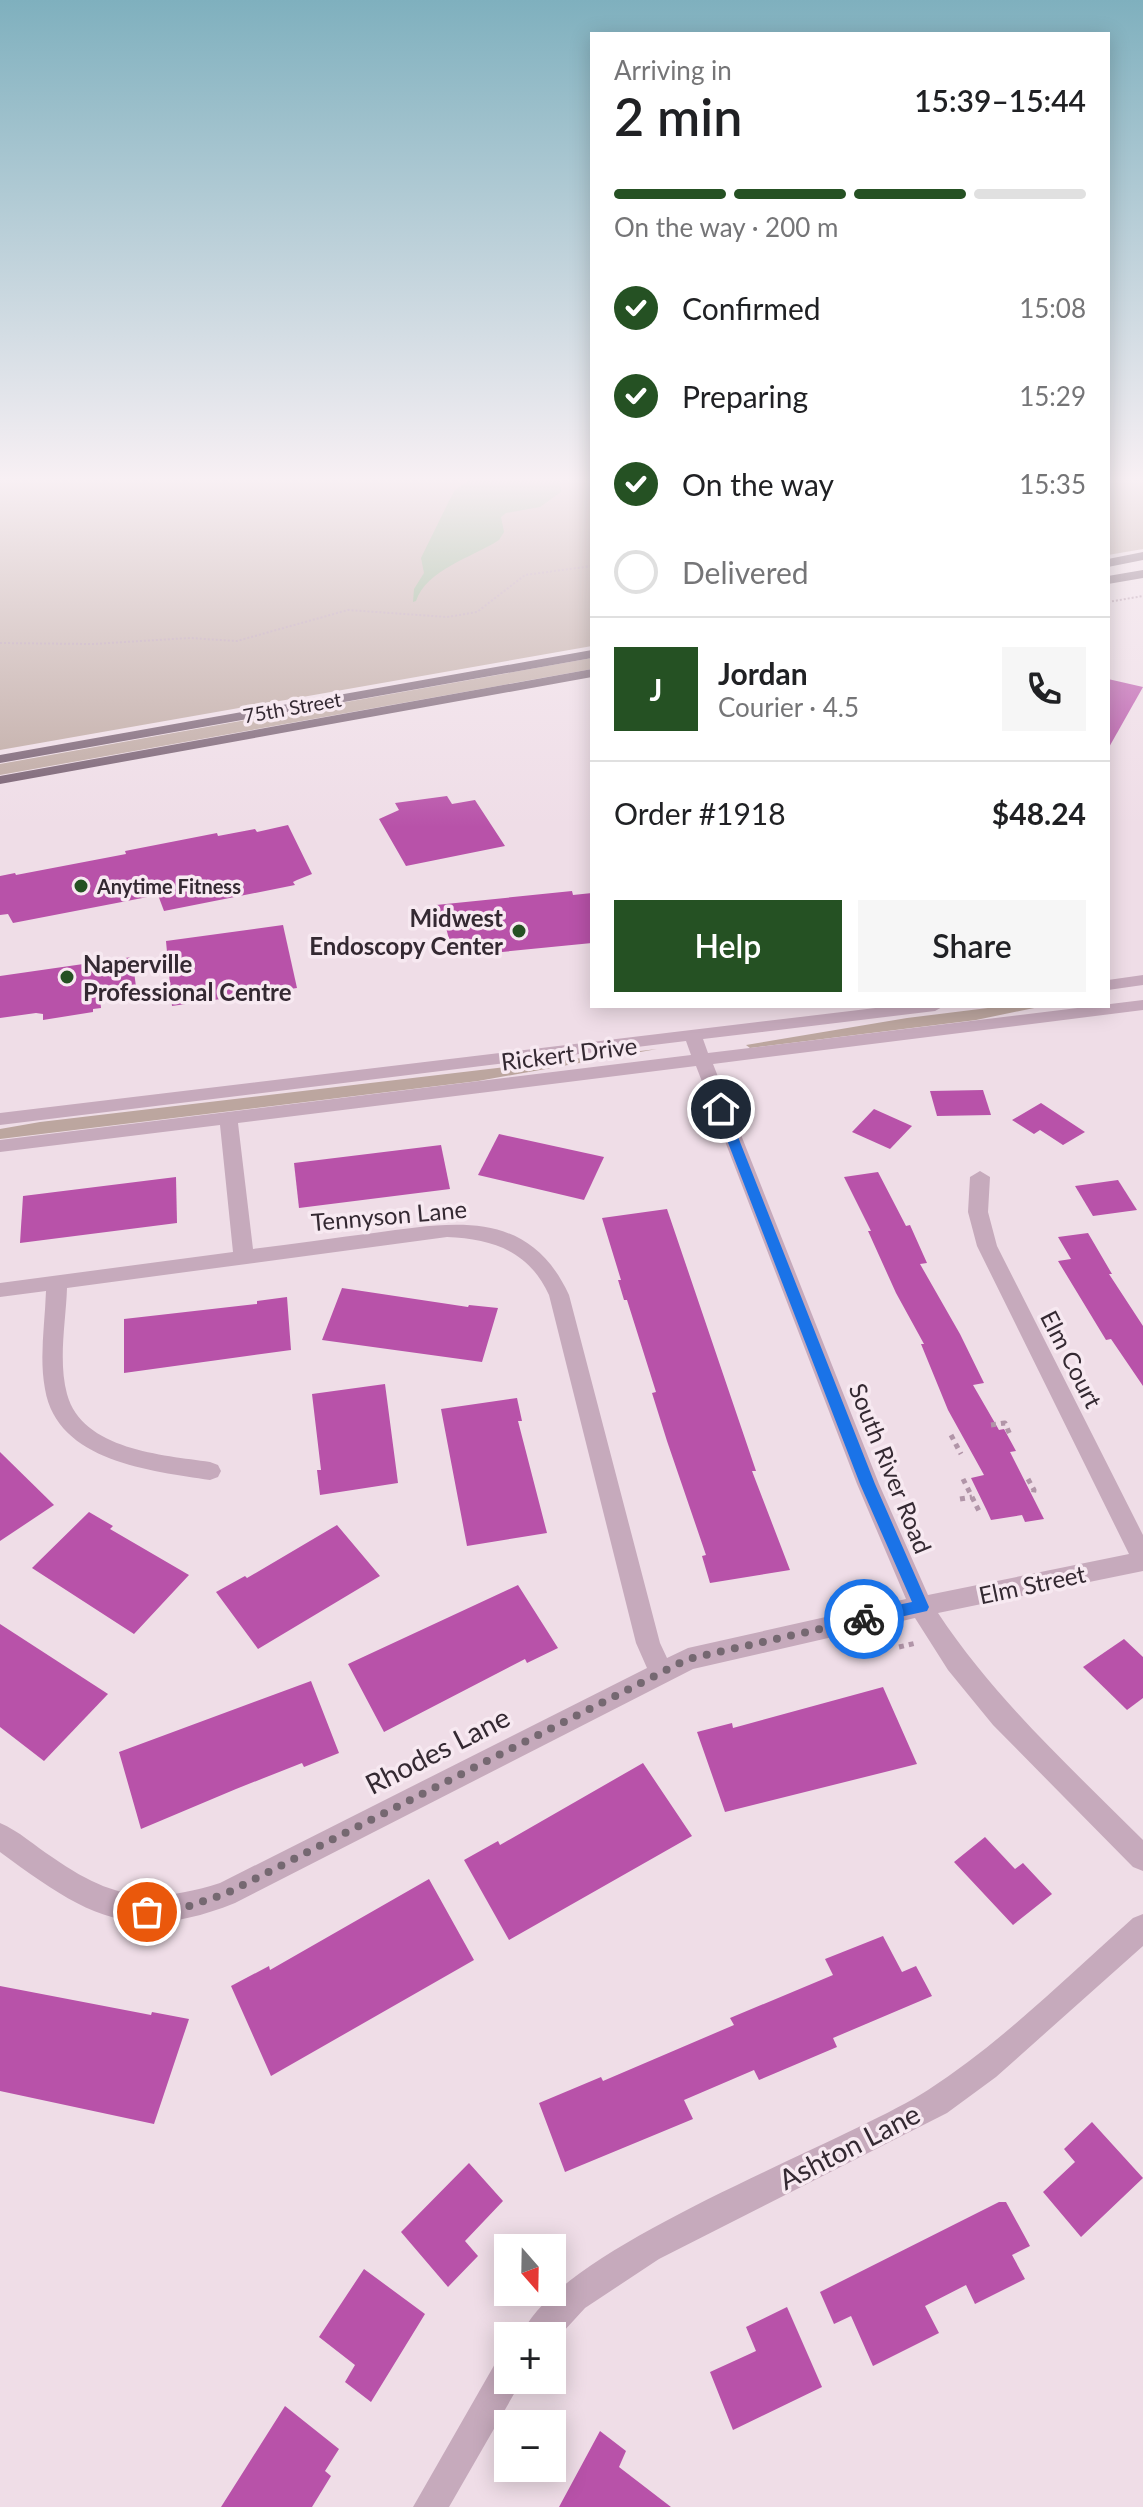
<!DOCTYPE html>
<html lang="en">
<head>
<meta charset="utf-8">
<style>
	body { margin:0; font-family:Lato,sans-serif; background:#f6f6f6; color:#202124; height:100vh; display:flex; flex-direction:column; font-size:30px; white-space:nowrap }
	* { box-sizing:border-box; margin:0 }
	p { font-size:26px; color:#757577 }
	.icon { flex:none; width:44px; height:44px; fill:none; stroke:currentColor; stroke-width:2; stroke-linecap:round; stroke-linejoin:round }
	.map { position:relative; flex:1; overflow:hidden }
	.details { position:absolute; left:590px; top:32px; width:520px; height:976px; display:flex; flex-direction:column; background:#fff; border-radius:0px; box-shadow:0 4px 20px #0003 }
	.details>* { flex:none }
	.needle { width:52px; rotate:160deg }
	.controls { position:absolute; left:494px; top:2234px; display:grid; gap:16px }
	.controls a { display:grid; place-items:center; width:72px; height:72px; border-radius:0px; background:#fff; box-shadow:0 4px 20px #0003; font-size:40px }
	.pin { position:absolute; display:grid; place-items:center; width:68px; height:68px; color:#fff; margin:-34px; border:4px solid #fff; border-radius:50%; box-shadow:0 2px 8px #0007 }
	.courier { position:absolute; display:grid; place-items:center; width:80px; height:80px; margin:-40px; border:6px solid #1a73e8; border-radius:50%; background:#fff; color:#222; box-shadow:0 2px 10px #0007 }
	.head em { font-style:normal; font-weight:600 }
	.head div { display:flex; flex-direction:column-reverse }
	.head { display:flex; align-items:center; justify-content:space-between; height:136px; padding:0 24px }
	h1 { font-size:52px; font-weight:600; line-height:60px }
	.bar { display:grid; grid-template-columns:repeat(4,1fr); gap:12px 8px; align-content:center; height:96px; padding:0 24px }
	.bar i { height:10px; border-radius:6px; background:#e0e0e0 }
	.bar .active { background:#255123 }
	.bar p { grid-column:span 4 }
	.line { display:flex; align-items:center; gap:20px; padding:0 24px; border-top:2px solid #e0e0e0 }
	.line div { flex:1 }
	.round { display:grid; place-items:center; flex:none; width:84px; height:84px; border-radius:0px; background:#f6f6f6 }
	ol { padding:0 24px; list-style:none }
	li { display:flex; align-items:center; gap:24px; height:88px }
	li p { margin-inline-start:auto }
	li .icon { padding:8px; border-radius:50%; background:#255123; color:#fff; stroke-width:4 }
	li:last-child { color:#757577 }
	li i { width:44px; height:44px; border:4px solid #e0e0e0; border-radius:50% }
	.primary-button { display:flex; gap:16px; margin-top:auto; padding:16px 24px }
	.primary-button a { flex:1; height:92px; border-radius:0px; background:#255123; color:#fff; font-size:32px; font-weight:600; line-height:92px; text-align:center }
	.primary-button a+a { background:#f6f6f6; color:#202124 }
	.map>svg:first-child { display:block }
	.green { fill:#bca69f }
	.water { fill:#81a97f }
	.building { fill:#b852a9 }
	.lines { fill:none; stroke-linecap:round; stroke-linejoin:round }
	.path-far1 { stroke:#b195a8; stroke-width:2; stroke-dasharray:2 2; stroke-linecap:butt }
	.path { stroke:#b195a8; stroke-width:5; stroke-dasharray:5 5; stroke-linecap:butt }
	.minor { fill:#c6aabc; fill-rule:evenodd }
	.major { fill:#745c6e; fill-rule:evenodd }
	.route { fill:#1a73e8 }
	.done { stroke:#756871; stroke-width:8; stroke-dasharray:0 14.4 }
	.poi-dot { fill:#255123; stroke:#f7e9f1; stroke-width:3 }
	.labels { text-anchor:middle; dominant-baseline:central; stroke-width:7; stroke-linejoin:round; paint-order:stroke }
	.far-street-label { font-size:20px; fill:#342932; stroke:#f7e9f1 }
	.far-poi-label { font-size:20px; font-weight:bold; fill:#342932; stroke:#f7e9f1; text-anchor:start }
	.poi-label { font-size:24px; font-weight:bold; fill:#342932; stroke:#f7e9f1; text-anchor:end }
	.street-label { font-size:24px; fill:#342932; stroke:#f7e9f1 }
	.near-street-label { font-size:28px; fill:#342932; stroke:#f7e9f1 }
</style>
</head>
<body>
<div class="map">
<svg width="1143" height="2507" viewBox="0 0 1143 2507">
	<rect width="100%" height="100%" fill="#efdde7"/>
	<g class="green">
		<polygon points="0,476 592,476 592,646 0,750"/>
		<polygon points="1108,476 1143,476 1143,549 1108,555"/>
		<polygon points="592,658 592,669 0,775 0,764"/>
		<polygon points="1004,1006 1044,1006 976,1020 750,1048 746,1045 907,1018"/>
		<polygon points="657,1049 478,1081 0,1139 0,1129 40,1122"/>
	</g>
	<path class="water" d="M475,476H552L560,482L561,492L540,507L506,513L501,517L504,532L499,540C473,557 426,570 416,601L413,602L414,589L424,573L421,558L450,499L455,490Z"/>
	<g class="building">
		<polygon points="1108,679 1143,687 1108,749"/>
		<polygon points="447,796 452,804 475,800 505,846 406,866 379,819 399,810 395,803"/>
		<polygon points="288,825 312,874 297,880 293,882 295,885 164,911 158,895 13,923 8,914 0,915 0,876 15,873 16,875 126,854 125,851 217,833 218,836 255,829 257,832"/>
		<polygon points="572,891 573,895 592,893 592,943 481,954 479,942 464,944 463,938 449,939 445,924 440,924 436,905"/>
		<polygon points="283,925 297,988 172,1006 166,941"/>
		<polygon points="132,957 137,994 100,999 101,1008 93,1009 93,1012 43,1020 43,1014 36,1013 0,1018 0,976"/>
		<polygon points="983,1090 991,1115 937,1116 930,1091"/>
		<polygon points="1041,1103 1085,1132 1063,1145 1040,1130 1034,1134 1012,1120"/>
		<polygon points="874,1109 912,1126 890,1149 852,1132"/>
		<polygon points="499,1134 604,1157 584,1200 478,1175"/>
		<polygon points="441,1145 450,1189 299,1208 294,1163"/>
		<polygon points="878,1172 906,1226 910,1225 927,1263 920,1264 960,1334 984,1383 973,1385 999,1430 1004,1429 1016,1451 1010,1452 1044,1519 1025,1522 1022,1515 991,1520 987,1511 971,1478 984,1475 948,1410 921,1344 924,1344 896,1293 868,1231 871,1231 844,1177"/>
		<polygon points="176,1177 177,1223 20,1243 23,1196"/>
		<polygon points="1118,1180 1137,1210 1093,1216 1075,1186"/>
		<polygon points="667,1209 756,1471 752,1471 790,1570 710,1583 702,1556 706,1555 667,1441 652,1393 656,1392 627,1300 624,1300 618,1280 621,1280 602,1218"/>
		<polygon points="1088,1233 1112,1274 1109,1274 1143,1326 1143,1386 1111,1339 1106,1340 1058,1261 1071,1259 1058,1237"/>
		<polygon points="342,1288 468,1307 469,1305 498,1308 482,1362 322,1340"/>
		<polygon points="287,1297 291,1350 124,1373 124,1319 257,1304 257,1301"/>
		<polygon points="385,1384 398,1483 320,1495 317,1470 321,1470 312,1394"/>
		<polygon points="517,1398 522,1421 518,1421 547,1533 467,1546 441,1409"/>
		<polygon points="0,1452 54,1505 0,1541"/>
		<polygon points="89,1512 113,1526 110,1529 189,1575 134,1634 32,1568"/>
		<polygon points="337,1525 380,1576 258,1649 216,1592 245,1576 247,1578"/>
		<polygon points="518,1585 558,1648 527,1663 525,1659 384,1732 348,1664"/>
		<polygon points="0,1624 108,1694 44,1761 0,1727"/>
		<polygon points="1124,1639 1143,1657 1143,1698 1127,1710 1083,1667"/>
		<polygon points="311,1681 339,1753 304,1767 302,1763 236,1789 141,1829 119,1752"/>
		<polygon points="883,1687 917,1764 725,1812 697,1732 732,1723 733,1728"/>
		<polygon points="643,1763 692,1836 509,1940 464,1860 498,1841 500,1845"/>
		<polygon points="985,1837 1015,1869 1023,1863 1052,1894 1013,1925 954,1862"/>
		<polygon points="429,1879 474,1960 271,2076 231,1986 269,1966 270,1970"/>
		<polygon points="883,1936 902,1972 916,1966 932,1996 833,2038 837,2047 759,2080 754,2070 684,2100 693,2119 565,2172 539,2103 601,2077 603,2081 734,2025 730,2018 833,1975 825,1959"/>
		<polygon points="0,1986 151,2015 152,2012 189,2019 154,2124 0,2091"/>
		<polygon points="1092,2122 1143,2178 1081,2237 1043,2192 1075,2162 1064,2149"/>
		<polygon points="469,2163 503,2201 465,2241 478,2256 448,2287 401,2232"/>
		<polygon points="999,2202 1006,2202 1030,2246 1012,2255 1025,2279 975,2304 966,2285 925,2306 939,2333 873,2366 851,2316 834,2324 820,2292"/>
		<polygon points="364,2269 425,2314 371,2402 345,2382 355,2365 319,2337"/>
		<polygon points="787,2307 822,2387 733,2430 710,2372 756,2351 746,2327"/>
		<polygon points="285,2406 339,2449 325,2471 331,2476 312,2507 221,2507"/>
		<polygon points="600,2431 626,2451 619,2467 671,2507 559,2507"/>
	</g>
	<g class="lines">
		<g class="path-far1">
			<polyline points="1108,602 1143,596"/>
			<polyline points="0,643 92,644 190,638 237,641 348,610 447,617 477,612 525,575 592,566"/>
		</g>
		<g class="path">
			<polyline points="991,1425 1005,1423 1011,1437"/>
			<polyline points="951,1435 961,1454"/>
			<polyline points="963,1479 980,1513"/>
			<polyline points="1028,1479 1034,1490 1033,1496"/>
			<polyline points="960,1499 972,1497"/>
			<polyline points="899,1647 916,1643"/>
		</g>
		<g class="minor">
			<polygon points="1143,975 1143,985 1108,990 1108,980"/>
			<path d="M1143,1000V1010L713,1064L879,1484L928,1595L1129,1554L977,1246L968,1212L970,1177L980,1171L990,1177L988,1212L997,1246L1143,1535V1571L938,1613C995,1699 1070,1767 1143,1840V1871L1133,1867L993,1725L948,1670L915,1618L693,1669L235,1903C131,1945 84,1914 0,1852V1823C19,1831 35,1846 52,1857C112,1899 150,1905 220,1883L647,1668L636,1643L549,1295C529,1251 493,1239 447,1237L67,1288C66,1321 58,1361 67,1394C82,1450 163,1455 210,1462L218,1465L221,1471L218,1477L210,1480C152,1471 57,1462 45,1389C39,1357 45,1323 46,1291L0,1297V1283L233,1252L220,1125L0,1152V1140L691,1055L686,1041L0,1125V1113L892,1006H944L935,1011L703,1039L708,1053ZM696,1066L857,1484L906,1599L688,1648L667,1658L660,1643L569,1295C529,1208 454,1222 374,1233C334,1238 293,1244 253,1249L238,1123Z"/>
			<path d="M1143,1914V1946L996,2077L947,2113L659,2259L585,2308L552,2344V2336H521C558,2246 839,2147 928,2090C1002,2042 1067,1977 1133,1918Z"/>
			<polygon points="508,2358 508,2380 522,2380 449,2507 413,2507 496,2362"/>
		</g>
		<g class="major">
			<polygon points="1143,552 1143,560 1108,567 1108,559"/>
			<polygon points="1143,570 1143,578 1108,584 1108,576"/>
			<polygon points="592,650 592,658 0,763 0,755"/>
			<polygon points="592,669 592,677 0,784 0,776"/>
		</g>
	</g>
	<linearGradient id="sky" x2="0" y2="1"><stop stop-color="#7fb0be"/><stop offset="0.58" stop-color="#f8f0f4"/><stop offset="1" stop-color="#f8f0f4" stop-opacity="0"/></linearGradient>
	<rect width="1143" height="827" fill="url(#sky)"/>
	<polygon class="route" points="721,1105 727,1109 875,1484 929,1607 927,1611 864,1625 856,1619 864,1612 912,1602 860,1484 715,1109"/>
	<g class="lines">
		<polyline class="done" points="147,1912 174,1911 225,1894 688,1659 864,1619"/>
	</g>
	<g class="poi-dot">
		<circle cx="81" cy="886" r="8"/>
		<circle cx="519" cy="931" r="8"/>
		<circle cx="67" cy="977" r="8"/>
	</g>
	<g class="labels">
		<g class="far-street-label">
			<text transform="translate(292 707) rotate(-10)">75th Street</text>
		</g>
		<g class="far-poi-label">
			<text x="97" y="886">Anytime Fitness</text>
		</g>
		<g class="poi-label">
			<text x="503" y="917">Midwest<tspan x="503" dy="28">Endoscopy Center</tspan></text>
			<text x="83" y="963" text-anchor="start">Naperville<tspan x="83" dy="28">Professional Centre</tspan></text>
		</g>
		<g class="street-label">
			<text transform="translate(569 1053) rotate(-7)">Rickert Drive</text>
			<text transform="translate(389 1215) rotate(-5)">Tennyson Lane</text>
			<text transform="translate(1072 1359) rotate(63)">Elm Court</text>
			<text transform="translate(891 1468) rotate(68)">South River Road</text>
			<text transform="translate(1032 1584) rotate(-12)">Elm Street</text>
		</g>
		<g class="near-street-label">
			<text transform="translate(437 1750) rotate(-27)">Rhodes Lane</text>
			<text transform="translate(849 2146) rotate(-27)">Ashton Lane</text>
		</g>
	</g>
</svg>
<div class="controls">
<a><svg class="needle" viewBox="-14 -14 28 28"><path d="M0-13l5 13h-10z" fill="#e53935"/><path d="M0 13l5-13h-10z" fill="#757577"/></svg></a>
<a>+</a>
<a>−</a>
</div>
<div class="pin" style="left:147px;top:1912px;background:#ea580c"><svg class="icon" aria-label="bag" viewBox="0 0 24 24"><path d="M5 8h14l-1 12H6zM9 8a3 3 0 0 1 6 0"/></svg></div>
<div class="pin" style="left:721px;top:1109px;background:#1f2937"><svg class="icon" aria-label="home" viewBox="0 0 24 24"><path d="M3 11l9-7 9 7M6 9v11h12V9"/></svg></div>
<div class="courier" style="left:864px;top:1619px"><svg class="icon" aria-label="bike" viewBox="0 0 24 24"><circle cx="6" cy="16" r="4"/><circle cx="18" cy="16" r="4"/><path d="M6 16l4-8h5l3 8M10 8l3 8H6M13 5h3"/></svg></div>
<section class="details">
<div class="head"><div><h1>2 min</h1><p>Arriving in</p></div><em>15:39–15:44</em></div>
<div class="bar"><i class="active"></i><i class="active"></i><i class="active"></i><i></i><p>On the way · 200 m</p></div>
<ol>
<li><svg class="icon" aria-label="check" viewBox="0 0 24 24"><path d="M5 12l5 5 9-10"/></svg>Confirmed<p>15:08</p></li>
<li><svg class="icon" aria-label="check" viewBox="0 0 24 24"><path d="M5 12l5 5 9-10"/></svg>Preparing<p>15:29</p></li>
<li><svg class="icon" aria-label="check" viewBox="0 0 24 24"><path d="M5 12l5 5 9-10"/></svg>On the way<p>15:35</p></li>
<li><i></i>Delivered</li>
</ol>
<div class="line" style="height:144px"><b class="round" style="background:#255123;color:#fff">J</b><div><b>Jordan</b><p>Courier · 4.5</p></div><a class="round"><svg class="icon" aria-label="phone" viewBox="0 0 24 24"><path d="M5 4h4l2 5-3 2q2 4 5 5l2-3 5 2v4C11 20 4 13 5 4z"/></svg></a></div>
<div class="line" style="height:104px"><div>Order #1918</div><b>$48.24</b></div>
<div class="primary-button"><a>Help</a><a>Share</a></div>
</section>
</div>
</body>
</html>
